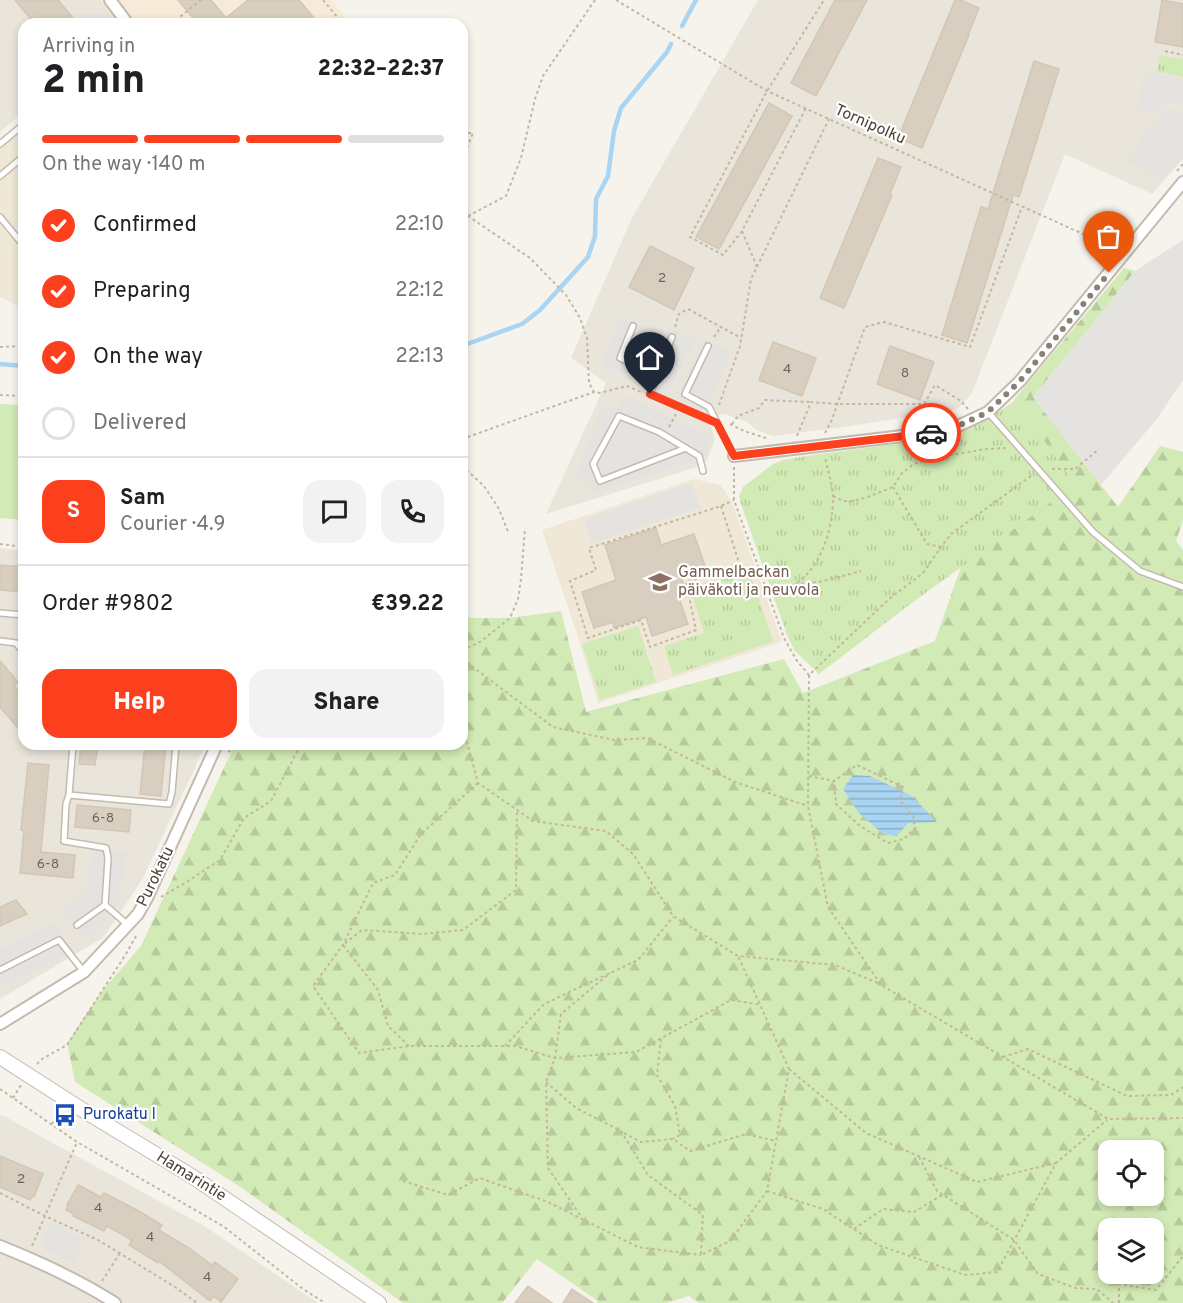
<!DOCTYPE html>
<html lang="en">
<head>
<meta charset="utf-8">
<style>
	body { margin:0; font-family:Overpass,sans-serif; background:#f2f2f2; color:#202124; height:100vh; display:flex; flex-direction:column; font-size:22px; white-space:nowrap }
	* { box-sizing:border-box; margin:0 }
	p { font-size:20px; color:#757577 }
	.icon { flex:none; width:33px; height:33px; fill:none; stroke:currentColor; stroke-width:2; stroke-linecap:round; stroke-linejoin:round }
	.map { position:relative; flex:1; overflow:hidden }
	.side { position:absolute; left:18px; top:18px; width:450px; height:732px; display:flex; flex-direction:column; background:#fff; border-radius:18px; box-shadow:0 3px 9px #0003 }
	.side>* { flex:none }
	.controls { position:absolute; left:1098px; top:1140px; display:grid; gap:12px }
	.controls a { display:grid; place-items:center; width:66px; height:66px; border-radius:12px; background:#fff; box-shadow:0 3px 9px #0003; font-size:30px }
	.pin { position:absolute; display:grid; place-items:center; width:51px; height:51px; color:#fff; margin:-62px -26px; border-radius:50% 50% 50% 0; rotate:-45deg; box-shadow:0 0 6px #0007 }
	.pin .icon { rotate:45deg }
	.courier { position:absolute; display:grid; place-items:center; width:60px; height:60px; margin:-30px; border:4px solid #fc3f1d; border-radius:50%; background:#fff; color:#222; box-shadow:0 2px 8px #0007 }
	.summary em { font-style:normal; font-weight:800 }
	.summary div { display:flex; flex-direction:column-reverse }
	.summary { display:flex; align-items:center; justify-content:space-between; height:102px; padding:0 24px }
	h1 { font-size:39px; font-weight:800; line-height:45px }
	.bar { display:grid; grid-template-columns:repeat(4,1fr); gap:9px 6px; align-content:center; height:72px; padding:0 24px }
	.bar i { height:8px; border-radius:4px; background:#e0e0e0 }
	.bar .on { background:#fc3f1d }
	.bar p { grid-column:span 4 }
	.line { display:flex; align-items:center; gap:15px; padding:0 24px; border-top:2px solid #e0e0e0 }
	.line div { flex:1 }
	.round { display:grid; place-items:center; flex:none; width:63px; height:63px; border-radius:18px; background:#f2f2f2 }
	ol { padding:0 24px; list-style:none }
	li { display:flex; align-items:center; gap:18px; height:66px }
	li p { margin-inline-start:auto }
	li .icon { padding:6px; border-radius:50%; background:#fc3f1d; color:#fff; stroke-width:4 }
	li:last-child { color:#757577 }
	li i { width:33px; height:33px; border:3px solid #e0e0e0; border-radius:50% }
	.action { display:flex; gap:12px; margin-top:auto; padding:12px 24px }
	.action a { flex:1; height:69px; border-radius:18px; background:#fc3f1d; color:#fff; font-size:24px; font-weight:800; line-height:69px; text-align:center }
	.action a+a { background:#f2f2f2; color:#202124 }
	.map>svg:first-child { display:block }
	.residential { fill:#eae5da }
	.commercial { fill:#f7ead8 }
	.education { fill:#efe8d6 }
	.forest { fill:url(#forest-firs); fill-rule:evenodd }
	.park { fill:url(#park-tufts) }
	.garden { fill:#d2eab5 }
	.parking { fill:#e5e3e0 }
	.water { fill:url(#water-rules) }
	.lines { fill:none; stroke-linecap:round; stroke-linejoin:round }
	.stream { stroke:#a9d4f2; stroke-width:4.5 }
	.building { fill:#d8cfc1; stroke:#d3c7b4; stroke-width:1.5 }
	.service-casing { stroke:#c2bbae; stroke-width:8 }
	.minor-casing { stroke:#c2bbae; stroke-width:14 }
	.tertiary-casing { stroke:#c2bbae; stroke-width:16 }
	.path { stroke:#c4b79f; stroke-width:2; stroke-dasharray:3 3; stroke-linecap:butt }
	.service { stroke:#fff; stroke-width:5 }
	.minor { stroke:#fff; stroke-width:10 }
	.tertiary { stroke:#fff; stroke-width:14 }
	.done { stroke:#878178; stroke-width:6; stroke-dasharray:0 10.8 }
	.route { stroke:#fc3f1d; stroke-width:8 }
	.labels { text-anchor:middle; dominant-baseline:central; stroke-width:4.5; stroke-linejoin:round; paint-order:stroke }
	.number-label { font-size:14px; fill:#6e675b }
	.street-label { font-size:16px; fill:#4b4439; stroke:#fff }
	.education-label { font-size:16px; fill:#785e54; stroke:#fff; text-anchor:start }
	.transit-label { font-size:16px; fill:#164399; stroke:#fff; text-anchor:start }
</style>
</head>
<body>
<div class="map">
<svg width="1183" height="1303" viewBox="0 0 1183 1303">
	<defs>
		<pattern id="forest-firs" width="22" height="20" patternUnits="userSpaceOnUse" patternTransform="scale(1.5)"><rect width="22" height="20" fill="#d2eab5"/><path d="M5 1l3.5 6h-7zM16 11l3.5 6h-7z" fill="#b6ca9c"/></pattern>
		<pattern id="park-tufts" width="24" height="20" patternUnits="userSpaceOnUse" patternTransform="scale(1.5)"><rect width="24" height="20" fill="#d2eab5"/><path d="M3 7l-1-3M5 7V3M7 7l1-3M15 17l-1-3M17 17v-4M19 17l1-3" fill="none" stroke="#b6ca9c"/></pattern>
		<pattern id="water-rules" width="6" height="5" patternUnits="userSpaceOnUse" patternTransform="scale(1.5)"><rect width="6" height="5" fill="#a9d4f2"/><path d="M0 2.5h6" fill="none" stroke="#8caec5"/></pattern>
	</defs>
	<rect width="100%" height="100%" fill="#f6f3ec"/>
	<g class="residential">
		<polygon points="0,0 100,0 119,24 24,24 24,111 0,132"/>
		<polygon points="758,0 1183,0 1183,159 1152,194 1065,154 972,393 958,409 837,428 773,436 757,430 747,422 724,414 708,416 715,439 707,460 694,468 546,514 606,383 571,358 632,218"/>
		<polygon points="0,548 24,551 24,744 206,744 143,878 104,937 0,999"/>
		<polygon points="2,1115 206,1227 318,1303 0,1303 0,1116"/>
	</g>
	<polygon class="commercial" points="100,0 331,0 351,24 119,24"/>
	<g class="education">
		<polygon points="24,128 24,309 0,297 0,148"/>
		<polygon points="694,479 721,485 733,504 782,642 598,703 577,634 542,530"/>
	</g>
	<path class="forest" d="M1124,268L1135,271L1033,397L1118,507L1160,446L1183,452V520L1176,541L1183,550V1303H699L689,1296L667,1303H597L598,1301L537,1259L502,1303H403L239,1186L75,1082L67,1043L102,991L141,946L235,744H462V618H510L561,611L586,712L784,659L803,693L935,641L978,518L1049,498L1014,400ZM1108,1150H1154V1196H1108ZM1108,1228H1154V1274H1108Z"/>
	<g class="park">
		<polygon points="1160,55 1183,60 1183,77 1157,71"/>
		<polygon points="1016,400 1075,485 913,602 819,674 795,651 787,635 741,504 739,496 743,487 773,464 783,460 819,454 912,442 961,432 989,418"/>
		<polygon points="748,568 766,620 734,631 741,652 673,675 664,646 704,633 690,588"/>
		<polygon points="638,626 656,682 600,700 582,644"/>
	</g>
	<g class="garden">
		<polygon points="0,404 24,405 24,520 0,518"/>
		<polygon points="766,620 773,642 741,652 733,631"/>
	</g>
	<g class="parking">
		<polygon points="1145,71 1183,80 1183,106 1163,101 1160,114 1137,109"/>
		<polygon points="1168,108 1183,114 1183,157 1161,181 1127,161 1144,134"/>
		<polygon points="1183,240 1183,380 1156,420 1101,485 1033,397 1135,271"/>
		<polygon points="621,317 665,335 669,327 695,340 666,397 601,365"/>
		<polygon points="702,339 731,352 705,411 676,399"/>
		<polygon points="625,396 711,437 706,456 594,494 576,474 603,404 617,408"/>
		<polygon points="692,483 701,508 592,544 584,519"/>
		<polygon points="93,848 127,852 119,900 108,917 84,937 62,912 87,889"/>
		<polygon points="53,923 74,951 0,988 0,949"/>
		<polygon points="51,1222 84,1239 73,1264 41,1246"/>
	</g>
	<polygon class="water" points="853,775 870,776 912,796 937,822 908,823 897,836 883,834 859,813 843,789"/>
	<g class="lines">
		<g class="stream">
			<polyline points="682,26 696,0"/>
			<polyline points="462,346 522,324 540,310 588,257 595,236 596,199 608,176 614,131 621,108 667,52 671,44"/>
			<polyline points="0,364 24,366"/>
		</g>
	</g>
	<g class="building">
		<polygon points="15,0 58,0 78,24 35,24"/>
		<polygon points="178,0 211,0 226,18 248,0 299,0 319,24 198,24"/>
		<polygon points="835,0 867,0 816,96 791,83"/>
		<polygon points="955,0 960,0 979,8 968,35 969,35 922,148 898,138"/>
		<polygon points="1162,0 1183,4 1183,47 1155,42"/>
		<polygon points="1034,61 1059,69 1019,197 1013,195 967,343 942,335 981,207 988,209"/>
		<polygon points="769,103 792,116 719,249 696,237"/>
		<polygon points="878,158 901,167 890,194 892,195 844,308 820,298"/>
		<polygon points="650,246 694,268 674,310 629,287"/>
		<polygon points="773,342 816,358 802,396 759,380"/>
		<polygon points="890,346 934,362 920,400 877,384"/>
		<polygon points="656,528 661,545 694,534 706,569 681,577 687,595 679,598 688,624 652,636 646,617 614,628 613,622 594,628 582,592 616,580 605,545"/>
		<polygon points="0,565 24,567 24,592 0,590"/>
		<polygon points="0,661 18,682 14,686 24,698 24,735 0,707"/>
		<polygon points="81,744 98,744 95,765 79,764"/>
		<polygon points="145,744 166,744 161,796 140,794"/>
		<polygon points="28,763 49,765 41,852 75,855 73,878 20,873 24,831 21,830"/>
		<polygon points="77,805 131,810 129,832 75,827"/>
		<polygon points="16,900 27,914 0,926 0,907"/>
		<polygon points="0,1156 43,1174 34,1197 32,1196 30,1200 0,1187"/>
		<polygon points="78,1185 101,1197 104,1193 137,1210 162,1225 159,1230 189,1248 212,1265 215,1262 238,1279 221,1302 214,1296 210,1301 159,1261 158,1263 129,1245 132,1240 107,1226 104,1231 73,1216 74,1214 66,1210 68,1206 67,1205"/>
		<polygon points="528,1286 552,1303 515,1303"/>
		<polygon points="572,1289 593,1303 563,1303"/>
	</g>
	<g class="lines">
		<g class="service-casing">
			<g id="service">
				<polyline points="0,144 24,124"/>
				<polyline points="0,176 24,156"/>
				<polyline points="0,217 24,246"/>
				<polyline points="633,326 620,358 657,375"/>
				<polyline points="672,337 650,394 717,423"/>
				<polyline points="708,346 685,394 709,407 734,456"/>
				<polyline points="988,412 1093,532 1140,571 1183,587"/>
				<polyline points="686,448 600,481 593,464 619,416 659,432 699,456 703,471"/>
				<polyline points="0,613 24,615"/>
				<polyline points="0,641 16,643 24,653"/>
				<polyline points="69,795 73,744"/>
				<polyline points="105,905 108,858 106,848 64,841 66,804 69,795 169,804 172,792 176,744"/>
				<polyline points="77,925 105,905 128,925"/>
				<polyline points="0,970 59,940 84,972"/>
			</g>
		</g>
		<g class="minor-casing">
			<g id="minor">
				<polyline points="110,0 128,24"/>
				<polyline points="734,456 936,432 958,426 988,412 1020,381 1183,182"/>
				<polyline points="0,1024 84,972 138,914 147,898 217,744"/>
				<path d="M0,1246C40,1262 79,1280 115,1303"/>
			</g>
		</g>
		<g class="tertiary-casing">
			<polyline id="tertiary" points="0,1057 81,1109 190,1175 379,1303"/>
		</g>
		<g class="path">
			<polyline points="323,0 343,24"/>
			<polyline points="616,0 767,91 1114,248"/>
			<polyline points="171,24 201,0"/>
			<polyline points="1165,51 1183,55"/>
			<polyline points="462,133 473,133 462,160"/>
			<polyline points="1177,171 1183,164"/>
			<polyline points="462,214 468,216 530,258 566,295 580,318 587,338 589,383 594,392 600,393 627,386 641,392"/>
			<polyline points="462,216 468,216 506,196 521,158 535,99 543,76 595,0"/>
			<polyline points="742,231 723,255 690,237 767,91 824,0"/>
			<polyline points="757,267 742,231 806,108"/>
			<polyline points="675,327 679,314 688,309 741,338"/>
			<polyline points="714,337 721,327"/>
			<polyline points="0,347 24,346"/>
			<polyline points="0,395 24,396"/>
			<polyline points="719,405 740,346 751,279 829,119"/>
			<polyline points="730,424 744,431 769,439"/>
			<polyline points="732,424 738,416 759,408 765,400 810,402"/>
			<polyline points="669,427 676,414"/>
			<polyline points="825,433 831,422 865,327 884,322 970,347 1022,207"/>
			<polyline points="797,436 811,402 837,404 924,404 935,385 961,401 968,409"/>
			<polyline points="462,439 594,392"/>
			<polyline points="462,466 484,486 499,509 509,534"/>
			<polyline points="734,467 734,500 784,638 797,661 809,675"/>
			<polyline points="1052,469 1075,469 1099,449"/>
			<polyline points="1031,476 951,534 941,547 923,573 889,599 809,675 808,806 828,907 881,985 1108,1119 1183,1118"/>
			<polyline points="893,487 927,544 941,547"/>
			<polyline points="833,496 843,501 852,501 868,497 893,487 902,473 914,464 932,458 987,449 1006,448"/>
			<polyline points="721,506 740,566 686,582 696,630 650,647 641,620 588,638 570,581 596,570 589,548 721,506 734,500"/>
			<polyline points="0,544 24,547"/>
			<polyline points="795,584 819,582 861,571"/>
			<path d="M769,593C777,591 788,589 795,584C822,567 833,528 833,497C833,484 827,470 825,456"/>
			<polyline points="462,650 480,642 510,618 518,599 521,579 525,528"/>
			<polyline points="462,659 553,727 614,740 647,738 735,782 808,806"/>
			<polyline points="462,724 478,783 533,821 606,831 633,854 673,916 738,956 835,965 880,984"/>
			<polyline points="228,752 244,744"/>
			<polyline points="809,776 834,781 857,765 903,787 900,801 913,816 915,828 904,839 888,843 860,826 836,804 834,781"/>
			<polyline points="478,783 421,834 395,875 373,883 343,945 313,986 359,1053 409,1046 515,1046 555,1058 636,1052 731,1000 761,1005"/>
			<polyline points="161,897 188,881 220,860 244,818 271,801 301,744"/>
			<polyline points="661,1039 657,1075 675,1106 680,1135 673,1139"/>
			<polyline points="409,1046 388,1026 378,990 343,945 362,930 422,934 463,930 516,890 517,810"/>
			<polyline points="505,1046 544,1004 638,960 673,917"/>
			<polyline points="1003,1057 1028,1049 1127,1096 1171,1095 1183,1087"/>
			<polyline points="37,1064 42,1059 67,1045 126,954 136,936"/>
			<polyline points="789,1069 866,1133 977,1182 1056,1163"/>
			<polyline points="546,1082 576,1108 621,1131 648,1175 703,1215 701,1255 730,1241 767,1191 789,1069 738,956"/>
			<polyline points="0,1089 77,1142 223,1226 303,1289 325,1303"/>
			<polyline points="13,1098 21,1085"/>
			<polyline points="52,1124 58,1115 65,1115"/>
			<polyline points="624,1133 641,1142 673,1139 690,1151 746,1134 776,1141"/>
			<polyline points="919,1157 937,1191 1014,1240 1038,1274 1075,1288 1097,1289 1113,1303"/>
			<polyline points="403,1181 448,1195 480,1178 548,1202 638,1247 701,1255"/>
			<polyline points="767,1191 823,1209 878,1245 965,1275 997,1272 1056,1163 1107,1120"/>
			<polyline points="0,1193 45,1216 98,1240 175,1287 197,1303"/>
			<polyline points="580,1215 548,1168 546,1082 555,1058 561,1014 610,973"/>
			<polyline points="854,1229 883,1209 914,1212 942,1195"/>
			<polyline points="32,1246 77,1142"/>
			<polyline points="102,1281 120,1253"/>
			<polyline points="1119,1303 1119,1284 1156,1290 1183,1256"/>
		</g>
		<use href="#service" class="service"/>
		<use href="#minor" class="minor"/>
		<use href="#tertiary" class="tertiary"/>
	</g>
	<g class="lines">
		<polyline class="done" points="931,433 958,426 988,412 1020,381 1109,273"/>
		<polyline class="route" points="650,394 717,423 734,456 931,433"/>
	</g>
	<defs>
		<g id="school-bare" transform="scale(1.8)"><path d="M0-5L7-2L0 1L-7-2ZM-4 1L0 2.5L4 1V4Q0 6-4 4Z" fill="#8d6e63" stroke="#fff" stroke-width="2.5" paint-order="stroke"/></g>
		<g id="bus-bare" transform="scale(1.8)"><path d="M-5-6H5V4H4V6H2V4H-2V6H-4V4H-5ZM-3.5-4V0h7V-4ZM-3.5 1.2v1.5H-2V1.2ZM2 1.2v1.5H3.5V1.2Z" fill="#1a4fb4" stroke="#fff" stroke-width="2.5" paint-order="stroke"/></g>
	</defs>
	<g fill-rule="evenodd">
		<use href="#school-bare" x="660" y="582"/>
		<use href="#bus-bare" x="65" y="1115"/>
	</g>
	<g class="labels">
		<g class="number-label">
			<text x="662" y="278">2</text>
			<text x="787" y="369">4</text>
			<text x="905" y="373">8</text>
			<text x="103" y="818">6-8</text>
			<text x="48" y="864">6-8</text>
			<text x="21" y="1179">2</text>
			<text x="98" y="1208">4</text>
			<text x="150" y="1237">4</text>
			<text x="207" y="1277">4</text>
		</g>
		<g class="street-label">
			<text transform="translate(870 125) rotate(24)">Tornipolku</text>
			<text transform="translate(156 877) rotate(-64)">Purokatu</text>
			<text transform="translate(191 1177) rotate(32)">Hamarintie</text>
		</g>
		<g class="education-label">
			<text x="678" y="573">Gammelbackan<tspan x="678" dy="18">päiväkoti ja neuvola</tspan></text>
		</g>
		<g class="transit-label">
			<text x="83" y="1115">Purokatu I</text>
		</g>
	</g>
</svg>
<div class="controls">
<a><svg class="icon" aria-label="locate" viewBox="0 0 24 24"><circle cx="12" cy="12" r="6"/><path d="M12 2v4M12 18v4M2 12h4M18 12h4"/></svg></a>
<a><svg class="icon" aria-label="layers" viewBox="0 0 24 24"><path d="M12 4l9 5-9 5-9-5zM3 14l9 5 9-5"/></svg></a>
</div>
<div class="pin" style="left:1109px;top:273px;background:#ea580c"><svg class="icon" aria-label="bag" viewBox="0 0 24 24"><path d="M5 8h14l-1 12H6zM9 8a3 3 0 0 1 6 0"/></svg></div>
<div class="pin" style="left:650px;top:394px;background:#1f2937"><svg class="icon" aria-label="home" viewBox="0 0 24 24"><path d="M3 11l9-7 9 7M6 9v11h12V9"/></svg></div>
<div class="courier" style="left:931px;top:433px"><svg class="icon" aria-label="car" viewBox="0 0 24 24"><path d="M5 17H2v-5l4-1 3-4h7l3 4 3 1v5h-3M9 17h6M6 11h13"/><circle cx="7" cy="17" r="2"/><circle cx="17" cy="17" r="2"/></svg></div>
<section class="side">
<div class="summary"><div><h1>2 min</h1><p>Arriving in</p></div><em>22:32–22:37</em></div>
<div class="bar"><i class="on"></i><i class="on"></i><i class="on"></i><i></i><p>On the way · 140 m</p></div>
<ol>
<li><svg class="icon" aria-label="check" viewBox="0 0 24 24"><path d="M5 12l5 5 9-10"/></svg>Confirmed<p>22:10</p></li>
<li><svg class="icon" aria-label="check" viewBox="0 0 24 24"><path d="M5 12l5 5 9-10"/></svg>Preparing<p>22:12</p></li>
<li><svg class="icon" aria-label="check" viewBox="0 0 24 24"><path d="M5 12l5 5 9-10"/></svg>On the way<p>22:13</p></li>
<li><i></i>Delivered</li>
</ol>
<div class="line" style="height:108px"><b class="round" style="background:#fc3f1d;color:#fff">S</b><div><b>Sam</b><p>Courier · 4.9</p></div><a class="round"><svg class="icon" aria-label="chat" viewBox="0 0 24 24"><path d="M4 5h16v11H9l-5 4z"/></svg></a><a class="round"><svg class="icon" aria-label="phone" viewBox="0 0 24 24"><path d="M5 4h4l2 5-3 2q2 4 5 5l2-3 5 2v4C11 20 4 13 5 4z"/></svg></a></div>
<div class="line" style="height:78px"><div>Order #9802</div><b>€39.22</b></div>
<div class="action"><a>Help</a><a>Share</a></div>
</section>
</div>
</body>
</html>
